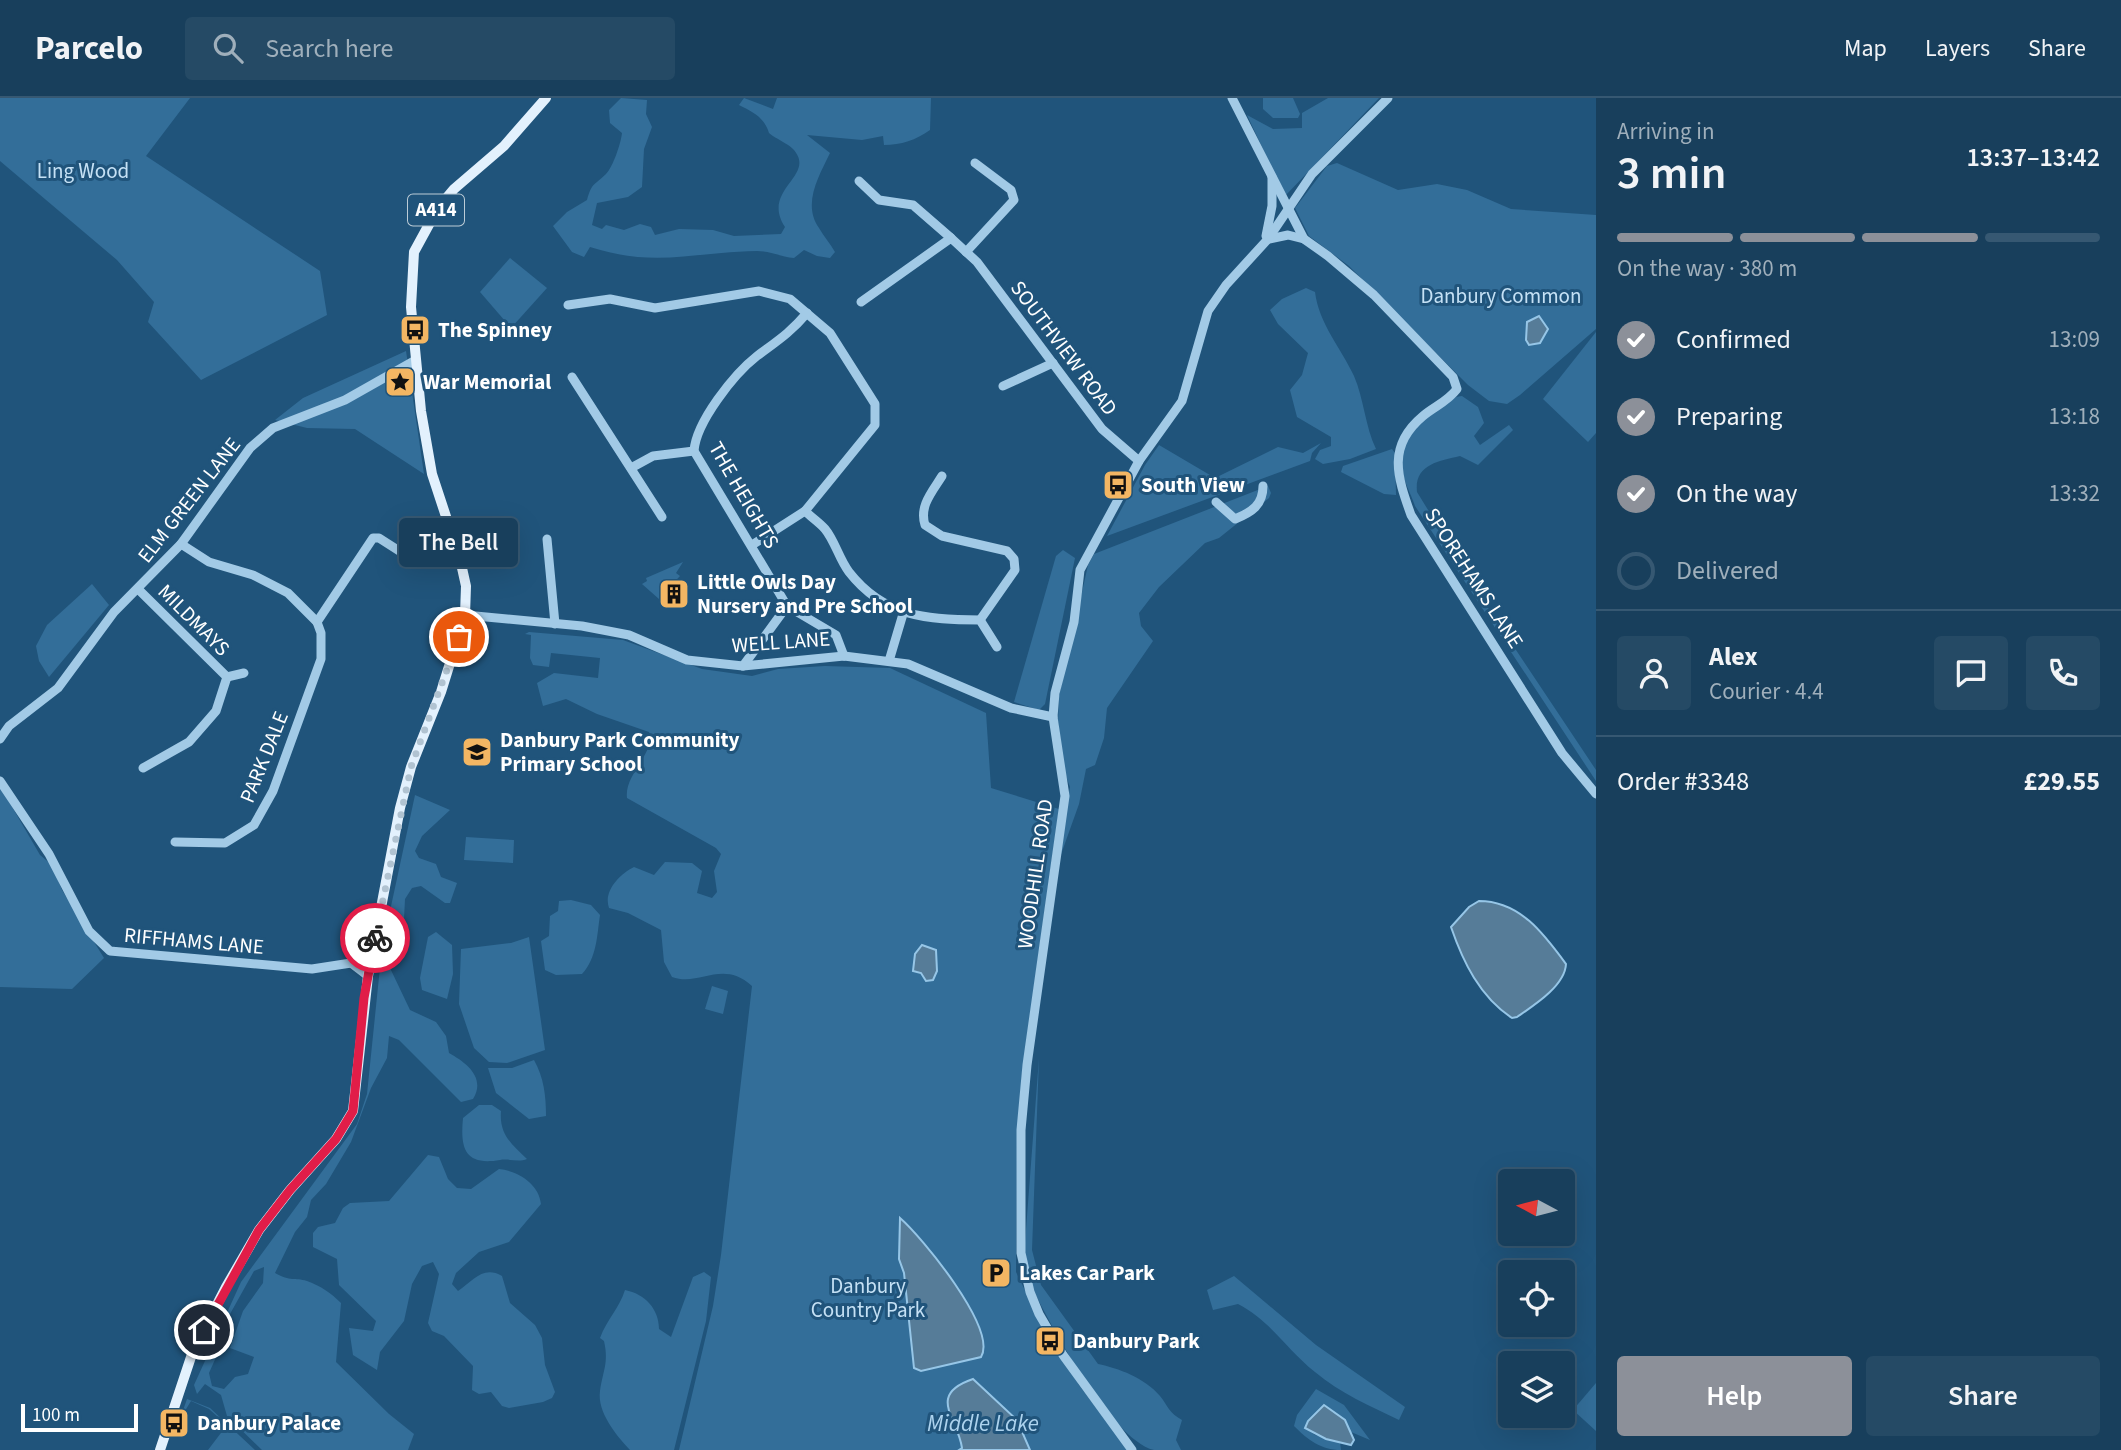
<!DOCTYPE html>
<html lang="en">
<head>
<meta charset="utf-8">
<style>
	body { margin:0; font-family:"Source Sans 3",sans-serif; background:#254a65; color:#f1f3f6; height:100vh; display:flex; flex-direction:column; font-size:26px; white-space:nowrap }
	* { box-sizing:border-box; margin:0 }
	p { font-size:23px; color:#9fafbb }
	.icon { flex:none; width:38px; height:38px; fill:none; stroke:currentColor; stroke-width:2; stroke-linecap:round; stroke-linejoin:round }
	.map { position:relative; flex:1; overflow:hidden }
	.sheet { display:flex; flex-direction:column; background:#183f5c; width:525px }
	.sheet>* { flex:none }
	.needle { width:46px; rotate:277deg }
	.buttons { position:absolute; left:1498px; top:1071px; display:grid; gap:14px }
	.buttons a { display:grid; place-items:center; width:77px; height:77px; border-radius:7px; background:#183f5c; box-shadow:0 7px 28px #0002,0 0 0 2px #365872; font-size:35px }
	.scale { position:absolute; left:21px; bottom:18px; width:117px; box-sizing:border-box; padding-left:7px; border:4px solid #fff; border-top:0; font-size:19px; line-height:24px; white-space:nowrap; color:#fff; -webkit-text-stroke:5px #20547b; paint-order:stroke }
	.pin { position:absolute; display:grid; place-items:center; width:60px; height:60px; color:#fff; margin:-30px; border:4px solid #fff; border-radius:50%; box-shadow:0 2px 7px #0007 }
	.courier { position:absolute; display:grid; place-items:center; width:70px; height:70px; margin:-35px; border:5px solid #e11d48; border-radius:50%; background:#fff; color:#222; box-shadow:0 2px 9px #0007 }
	.bubble { position:absolute; height:49px; border-radius:7px; background:#183f5c; box-shadow:0 7px 28px #0002,0 0 0 2px #365872; font-size:23px; font-weight:600; line-height:49px; text-align:center }
	.head em { font-style:normal; font-weight:600 }
	.head div { display:flex; flex-direction:column-reverse }
	.head { display:flex; align-items:center; justify-content:space-between; height:119px; padding:0 21px }
	h1 { font-size:46px; font-weight:600; line-height:52px }
	.bar { display:grid; grid-template-columns:repeat(4,1fr); gap:10px 7px; align-content:center; height:84px; padding:0 21px }
	.bar i { height:9px; border-radius:5px; background:#365872 }
	.bar .on { background:#8c9099 }
	.bar p { grid-column:span 4 }
	.line { display:flex; align-items:center; gap:18px; padding:0 21px; border-top:2px solid #365872 }
	.line div { flex:1 }
	.round { display:grid; place-items:center; flex:none; width:74px; height:74px; border-radius:7px; background:#254a65 }
	ol { padding:0 21px; list-style:none }
	li { display:flex; align-items:center; gap:21px; height:77px }
	li p { margin-inline-start:auto }
	li .icon { padding:7px; border-radius:50%; background:#8c9099; color:#fff; stroke-width:4 }
	li:last-child { color:#9fafbb }
	li i { width:38px; height:38px; border:4px solid #365872; border-radius:50% }
	.action { display:flex; gap:14px; margin-top:auto; padding:14px 21px }
	.action a { flex:1; height:80px; border-radius:7px; background:#8c9099; color:#fff; font-size:28px; font-weight:600; line-height:80px; text-align:center }
	.action a+a { background:#254a65; color:#f1f3f6 }
	header { display:flex; align-items:center; gap:42px; box-sizing:border-box; height:98px; padding:0 35px; background:#183f5c; border-bottom:2px solid #365872 }
	header strong { font-size:33px }
	nav { display:flex; gap:38px; margin-inline-start:auto; font-size:24px }
	.search { width:490px; height:63px; background:#254a65; display:flex; align-items:center; gap:18px; box-sizing:border-box; padding:0 24px; border-radius:7px; color:#9fafbb; font-size:26px }
	main { display:flex; flex:1; min-height:0 }
	.map>svg:first-child { display:block }
	.green { fill:#336e99; fill-rule:evenodd }
	.water { fill:#567c98; stroke:#96c6e7; stroke-width:2 }
	.lines { fill:none; stroke-linecap:round; stroke-linejoin:round }
	.minor { stroke:#a2cae6; stroke-width:9 }
	.major { stroke:#e3f1fd; stroke-width:10 }
	.done { stroke:#b1c3d1; stroke-width:7; stroke-dasharray:0 12.6 }
	.route { stroke:#e11d48; stroke-width:9 }
	.labels { text-anchor:middle; dominant-baseline:central; stroke-width:6; stroke-linejoin:round; paint-order:stroke }
	.shield { fill:#20547b; stroke:#bcccd7; stroke-width:2 }
	.shield-label { font-size:19px; font-weight:bold; fill:#fff }
	.park-label { font-size:21px; fill:#c5e1f5; stroke:#20547b }
	.poi-label { font-size:21px; font-weight:bold; fill:#fff; stroke:#20547b; text-anchor:start }
	.street-label { font-size:21px; fill:#fff; stroke:#20547b }
	.water-label { font-size:23px; font-style:italic; fill:#add3ee; stroke:#20547b }
</style>
</head>
<body>
<header>
<strong>Parcelo</strong>
<div class="search"><svg class="icon" aria-label="search" viewBox="0 0 24 24"><circle cx="10" cy="10" r="6"/><path d="M15 15l6 6"/></svg>Search here</div>
<nav><a>Map</a><a>Layers</a><a>Share</a></nav>
</header>
<main>
<div class="map">
<svg width="1596" height="1352" viewBox="0 0 1596 1352">
	<rect width="100%" height="100%" fill="#20547b"/>
	<g class="green">
		<polygon points="0,0 190,0 146,58 320,173 327,217 201,282 148,224 154,204 117,162 0,63"/>
		<path d="M621,0L647,2L646,16L652,29L644,51L642,89L628,99L597,105L592,127L602,131L606,127L624,132L640,126L651,129L655,137L679,131L713,132L734,138L781,136L785,129C760,91 818,78 793,51C787,45 776,41 769,35C764,19 753,14 739,7L744,0L773,11L777,0H931L930,32C916,42 901,47 884,47L883,38L862,42L807,37L830,55C819,78 802,106 819,130C824,139 830,145 835,154L830,160L817,158L804,152L794,160C782,159 769,153 757,153C693,154 655,170 590,149L584,159L572,154L553,128L567,114L587,102C592,84 594,88 606,76C613,69 621,45 622,35L610,25L609,12Z"/>
		<polygon points="1263,0 1293,0 1300,16 1298,20 1273,20 1263,11"/>
		<polygon points="1328,0 1379,0 1285,98 1247,17 1273,31 1302,30 1302,15"/>
		<polygon points="1337,65 1398,92 1437,86 1467,92 1511,111 1596,117 1596,231 1520,297 1507,306 1489,303 1468,287 1349,168 1309,138 1295,110 1327,68"/>
		<polygon points="510,160 547,190 511,230 480,194"/>
		<path d="M1306,190L1315,194C1319,226 1341,250 1354,278C1364,301 1365,328 1376,351L1350,361L1323,366L1315,361L1320,352L1331,348V339L1297,319L1290,292L1302,277L1308,255L1278,226L1270,212L1282,201Z"/>
		<polygon points="1596,234 1596,335 1588,344 1543,301"/>
		<polygon points="406,253 424,376 355,331 307,330 275,322 303,300"/>
		<path d="M1462,298L1478,309L1484,325L1474,338L1480,347L1509,327L1513,332L1478,367L1460,358C1438,363 1414,367 1417,394L1492,516L1596,672V683L1415,408C1411,396 1402,380 1401,367C1399,342 1438,300 1462,298Z"/>
		<polygon points="1321,345 1312,355 1310,363 1107,438 1145,367 1159,347 1215,380 1278,349 1303,355"/>
		<polygon points="1392,351 1395,355 1396,397 1384,396 1341,374 1343,368"/>
		<polygon points="1268,388 1271,395 1269,400 1219,440 1205,445 1159,489 1139,515 1141,528 1153,543 1107,610 1104,640 1095,667 1086,671 1079,706 1054,776 1070,689 1064,673 1058,623 1059,598 1088,467 1094,456"/>
		<polygon points="1063,452 1075,460 1045,606 1039,612 1014,604 1056,458"/>
		<polygon points="683,464 676,475 680,478 665,494 663,492 659,501 642,486 647,483 646,480"/>
		<polygon points="92,486 109,507 49,579 39,563 36,548 47,527"/>
		<path d="M529,534L623,542L702,571L752,578L778,571L825,568L890,570L986,615L991,690L1059,711L1022,975L1017,1042L1016,1174L1046,1235L1079,1287L1128,1352H679L713,1208L721,1157L752,888C722,861 700,889 672,879L664,864L661,832L628,815L609,810C603,793 620,776 634,769L654,777L665,764L692,765L702,773L697,795L712,800L717,794L714,773L721,756L716,750L627,700C624,676 656,655 649,634L597,616L566,601L543,608L537,585L554,575L598,580L600,560L551,555L549,569L533,567L530,560L531,537L525,536Z"/>
		<polygon points="0,688 40,757 52,767 62,792 104,860 72,891 0,889"/>
		<path d="M415,697L450,712L422,738L415,753L419,760L436,766L441,779L457,785L450,805H445L421,788L412,790L405,801L404,821L390,870L410,912L436,924L446,938L449,955C467,965 486,980 473,1001L461,1004L399,942L389,938L387,960L371,990L351,1044L326,1086L311,1102L307,1119L295,1134L275,1175C291,1184 294,1179 307,1183C321,1188 331,1195 341,1205L336,1264L389,1316L414,1336L408,1352H262L227,1318L221,1297L205,1286L197,1296L194,1287L241,1184L357,1026L367,996L382,850ZM264,1169L263,1185L243,1213L230,1250L254,1259L248,1276L235,1279L224,1291L212,1288L209,1275L226,1237L230,1216L254,1173Z"/>
		<polygon points="466,739 514,742 513,765 464,762"/>
		<path d="M571,802L591,807L600,817C597,837 597,860 582,876L556,877L545,872L541,843L549,838L550,818L558,813L559,803Z"/>
		<polygon points="436,834 452,847 453,876 447,901 422,892 420,880 428,839"/>
		<polygon points="529,839 545,952 507,965 489,964 474,950 459,906 461,851 511,845"/>
		<polygon points="712,888 728,893 723,916 705,911"/>
		<path d="M1039,960L1032,1152L1041,1187L1098,1266C1118,1270 1145,1280 1160,1298C1168,1308 1169,1315 1182,1322L1176,1342L1181,1352C1173,1352 1162,1352 1154,1352C1109,1341 1042,1212 1023,1171Z"/>
		<path d="M534,962C544,980 546,998 546,1018L529,1021L496,995L488,970H512Z"/>
		<path d="M479,1007H492L501,1013C499,1036 511,1046 527,1061C518,1065 509,1060 500,1062C465,1068 460,1051 463,1020Z"/>
		<path d="M428,1057L439,1059L448,1081L457,1090L471,1091L499,1071C518,1073 539,1086 541,1106L509,1144L479,1154L456,1175L452,1186L458,1193C473,1183 483,1167 502,1178L510,1205L535,1227L542,1240L545,1267L555,1294L552,1300L543,1304L509,1310L502,1308L491,1294L479,1296L472,1292L473,1268L444,1238L432,1233L428,1225L439,1176L433,1164L422,1168L412,1186L404,1223L380,1254L377,1272L353,1257L349,1230L373,1233L376,1223L339,1187L337,1161L313,1149V1135L318,1129L335,1125L343,1110L350,1105L389,1103Z"/>
		<path d="M704,1174L711,1179L706,1223L674,1352H630C616,1337 597,1314 600,1293C603,1272 609,1265 604,1243L600,1240C607,1221 619,1211 625,1192C645,1196 659,1211 659,1231L671,1239L693,1179Z"/>
		<path d="M1234,1178L1316,1247L1405,1309L1399,1322C1370,1308 1340,1295 1315,1274C1286,1251 1272,1224 1238,1206L1213,1212L1207,1192Z"/>
		<polygon points="1596,1285 1596,1333 1573,1312"/>
		<path d="M1316,1291L1344,1307L1370,1342L1351,1334L1323,1308L1308,1323L1305,1330L1315,1337L1340,1344L1341,1352C1321,1352 1308,1342 1294,1328L1297,1317Z"/>
		<polygon points="187,1301 210,1310 255,1352 208,1352 227,1327 209,1311 191,1303 180,1321"/>
	</g>
	<g class="water">
		<polygon points="1539,218 1548,231 1540,245 1529,247 1526,242 1527,224"/>
		<path d="M1479,803C1520,803 1544,836 1566,866C1565,888 1533,908 1517,919L1512,920C1480,899 1463,864 1451,829L1469,809Z"/>
		<polygon points="922,847 936,852 937,873 933,882 926,883 921,875 913,873 915,856"/>
		<path d="M900,1120C921,1138 998,1231 981,1259L921,1273L914,1270L904,1175L899,1161Z"/>
		<path d="M973,1281L1017,1322L1030,1352H959L962,1350C958,1320 926,1297 973,1281Z"/>
		<polygon points="1324,1307 1345,1322 1354,1342 1351,1347 1326,1341 1305,1330 1308,1323"/>
	</g>
	<g class="lines">
		<g class="minor">
			<polyline points="1232,0 1304,141"/>
			<polyline points="859,83 879,102 913,107 951,140"/>
			<polyline points="1266,138 1272,108 1272,79"/>
			<path d="M1269,141L1288,137L1304,141L1328,158L1374,197L1453,279L1457,291C1447,304 1435,308 1423,318C1387,348 1397,378 1411,417L1562,655L1596,696"/>
			<polyline points="966,154 1014,102 1011,92 975,65"/>
			<polyline points="861,204 951,140 977,164 1102,331 1139,363"/>
			<polyline points="568,207 610,201 655,210 759,193 790,201 830,235 875,306 875,327 805,413 752,447"/>
			<path d="M807,215C790,235 777,243 757,258C734,276 696,324 694,353L787,508L836,537L844,558"/>
			<polyline points="572,279 662,419"/>
			<polyline points="1003,288 1053,265"/>
			<polyline points="631,370 653,358 694,353"/>
			<path d="M942,378C932,394 919,408 925,427L942,438L1007,453L1014,461L1015,472L980,522"/>
			<path d="M1216,404L1235,421C1252,414 1263,407 1263,388"/>
			<path d="M805,413C811,419 820,425 825,431C835,443 839,461 849,474C884,519 928,522 980,522L997,549"/>
			<polyline points="547,441 555,526"/>
			<polyline points="138,491 227,579 216,613 189,644 143,670"/>
			<polyline points="465,517 582,528 629,537 687,562 743,568 844,558 908,566 1011,610 1053,619"/>
			<polyline points="317,524 373,440 379,440 418,465"/>
			<polyline points="889,563 903,516"/>
			<polyline points="743,568 787,508"/>
			<polyline points="227,579 244,575"/>
			<polyline points="0,641 9,628 58,590 114,514 181,446 250,350 273,330 345,302 414,263"/>
			<polyline points="0,683 49,756 89,833 110,853 312,871 351,865 374,844"/>
			<polyline points="175,744 225,745 254,727 273,693 321,561 321,535 317,524 288,495 253,477 209,464 181,446"/>
			<polyline points="351,865 368,878"/>
			<polyline points="1132,1352 1063,1257 1039,1216 1030,1194 1021,1155 1021,1032 1027,967 1065,698 1053,619 1055,595 1074,524 1080,472 1139,363 1182,303 1208,213 1226,187 1268,141 1312,76 1388,0"/>
		</g>
		<polyline class="major" points="160,1352 193,1253 226,1189 259,1132 290,1092 336,1041 353,1013 368,878 400,710 411,669 441,594 465,517 466,488 460,461 432,376 421,313 411,209 414,154 438,110 454,91 504,48 546,0"/>
	</g>
	<g class="lines">
		<polyline class="done" points="375,840 411,669 459,539"/>
		<polyline class="route" points="204,1232 259,1132 290,1092 336,1041 353,1013 364,900 375,840"/>
	</g>
	<defs>
		<g id="bus-square" transform="scale(1.575)"><rect x="-9" y="-9" width="18" height="18" rx="4" fill="#f3b663" stroke="#20547b"/><path d="M-5-6H5V4H4V6H2V4H-2V6H-4V4H-5ZM-3.5-4V0h7V-4ZM-3.5 1.2v1.5H-2V1.2ZM2 1.2v1.5H3.5V1.2Z" fill="#111"/></g>
		<g id="sight-square" transform="scale(1.575)"><rect x="-9" y="-9" width="18" height="18" rx="4" fill="#f3b663" stroke="#20547b"/><path d="M0-6L1.8-2.2L6-1.7L2.9 1.2L3.7 5.4L0 3.3L-3.7 5.4L-2.9 1.2L-6-1.7L-1.8-2.2Z" fill="#111"/></g>
		<g id="building-square" transform="scale(1.575)"><rect x="-9" y="-9" width="18" height="18" rx="4" fill="#f3b663" stroke="#20547b"/><path d="M-4-6H4V6H1V3H-1V6H-4ZM-2.5-4.3h1.7v1.8h-1.7ZM.8-4.3h1.7v1.8H.8ZM-2.5-1h1.7V.8h-1.7ZM.8-1h1.7V.8H.8Z" fill="#111"/></g>
		<g id="school-square" transform="scale(1.575)"><rect x="-9" y="-9" width="18" height="18" rx="4" fill="#f3b663" stroke="#20547b"/><path d="M0-5L7-2L0 1L-7-2ZM-4 1L0 2.5L4 1V4Q0 6-4 4Z" fill="#111"/></g>
		<g id="parking-square" transform="scale(1.575)"><rect x="-9" y="-9" width="18" height="18" rx="4" fill="#f3b663" stroke="#20547b"/><path d="M-3.5-5.5H1a3.5 3.5 0 0 1 0 7H-1V5.5H-3.5ZM-1-3.4V-.6H.8a1.4 1.4 0 0 0 0-2.8Z" fill="#111"/></g>
	</defs>
	<g fill-rule="evenodd">
		<use href="#bus-square" x="415" y="232"/>
		<use href="#sight-square" x="400" y="284"/>
		<use href="#bus-square" x="1118" y="387"/>
		<use href="#building-square" x="674" y="496"/>
		<use href="#school-square" x="477" y="654"/>
		<use href="#parking-square" x="996" y="1175"/>
		<use href="#bus-square" x="1050" y="1243"/>
		<use href="#bus-square" x="174" y="1325"/>
	</g>
	<g class="labels">
		<rect class="shield" x="408" y="96.5" width="56" height="31" rx="5"/>
		<g class="shield-label">
			<text x="436" y="112">A414</text>
		</g>
		<g class="park-label">
			<text x="83" y="73">Ling Wood</text>
			<text x="1501" y="198">Danbury Common</text>
			<text x="868" y="1188">Danbury<tspan x="868" dy="24">Country Park</tspan></text>
		</g>
		<g class="poi-label">
			<text x="438" y="232">The Spinney</text>
			<text x="423" y="284">War Memorial</text>
			<text x="1141" y="387">South View</text>
			<text x="697" y="484">Little Owls Day<tspan x="697" dy="24">Nursery and Pre School</tspan></text>
			<text x="500" y="642">Danbury Park Community<tspan x="500" dy="24">Primary School</tspan></text>
			<text x="1019" y="1175">Lakes Car Park</text>
			<text x="1073" y="1243">Danbury Park</text>
			<text x="197" y="1325">Danbury Palace</text>
		</g>
		<g class="street-label">
			<text transform="translate(1064 250) rotate(53)">SOUTHVIEW ROAD</text>
			<text transform="translate(744 397) rotate(60)">THE HEIGHTS</text>
			<text transform="translate(189 402) rotate(-52)">ELM GREEN LANE</text>
			<text transform="translate(1474 480) rotate(57)">SPOREHAMS LANE</text>
			<text transform="translate(194 522) rotate(45)">MILDMAYS</text>
			<text transform="translate(781 544) rotate(-4)">WELL LANE</text>
			<text transform="translate(264 659) rotate(-68)">PARK DALE</text>
			<text transform="translate(1035 776) rotate(-82)">WOODHILL ROAD</text>
			<text transform="translate(194 843) rotate(5)">RIFFHAMS LANE</text>
		</g>
		<g class="water-label">
			<text x="983" y="1325">Middle Lake</text>
		</g>
	</g>
</svg>
<div class="buttons">
<a><svg class="needle" viewBox="-14 -14 28 28"><path d="M0-13l5 13h-10z" fill="#e53935"/><path d="M0 13l5-13h-10z" fill="#9fafbb"/></svg></a>
<a><svg class="icon" aria-label="locate" viewBox="0 0 24 24"><circle cx="12" cy="12" r="6"/><path d="M12 2v4M12 18v4M2 12h4M18 12h4"/></svg></a>
<a><svg class="icon" aria-label="layers" viewBox="0 0 24 24"><path d="M12 4l9 5-9 5-9-5zM3 14l9 5 9-5"/></svg></a>
</div>
<div class="scale">100 m</div>
<div class="pin" style="left:459px;top:539px;background:#ea580c"><svg class="icon" aria-label="bag" viewBox="0 0 24 24"><path d="M5 8h14l-1 12H6zM9 8a3 3 0 0 1 6 0"/></svg></div>
<div class="pin" style="left:204px;top:1232px;background:#1f2937"><svg class="icon" aria-label="home" viewBox="0 0 24 24"><path d="M3 11l9-7 9 7M6 9v11h12V9"/></svg></div>
<div class="courier" style="left:375px;top:840px"><svg class="icon" aria-label="bike" viewBox="0 0 24 24"><circle cx="6" cy="16" r="4"/><circle cx="18" cy="16" r="4"/><path d="M6 16l4-8h5l3 8M10 8l3 8H6M13 5h3"/></svg></div>
<div class="bubble" style="left:399px;top:420px;width:119px">The Bell</div>
</div>
<section class="sheet">
<div class="head"><div><h1>3 min</h1><p>Arriving in</p></div><em>13:37–13:42</em></div>
<div class="bar"><i class="on"></i><i class="on"></i><i class="on"></i><i></i><p>On the way · 380 m</p></div>
<ol>
<li><svg class="icon" aria-label="check" viewBox="0 0 24 24"><path d="M5 12l5 5 9-10"/></svg>Confirmed<p>13:09</p></li>
<li><svg class="icon" aria-label="check" viewBox="0 0 24 24"><path d="M5 12l5 5 9-10"/></svg>Preparing<p>13:18</p></li>
<li><svg class="icon" aria-label="check" viewBox="0 0 24 24"><path d="M5 12l5 5 9-10"/></svg>On the way<p>13:32</p></li>
<li><i></i>Delivered</li>
</ol>
<div class="line" style="height:126px"><a class="round"><svg class="icon" aria-label="person" viewBox="0 0 24 24"><circle cx="12" cy="8" r="4"/><path d="M4 21q1-7 8-7t8 7"/></svg></a><div><b>Alex</b><p>Courier · 4.4</p></div><a class="round"><svg class="icon" aria-label="chat" viewBox="0 0 24 24"><path d="M4 5h16v11H9l-5 4z"/></svg></a><a class="round"><svg class="icon" aria-label="phone" viewBox="0 0 24 24"><path d="M5 4h4l2 5-3 2q2 4 5 5l2-3 5 2v4C11 20 4 13 5 4z"/></svg></a></div>
<div class="line" style="height:91px"><div>Order #3348</div><b>£29.55</b></div>
<div class="action"><a>Help</a><a>Share</a></div>
</section>
</main>
</body>
</html>
